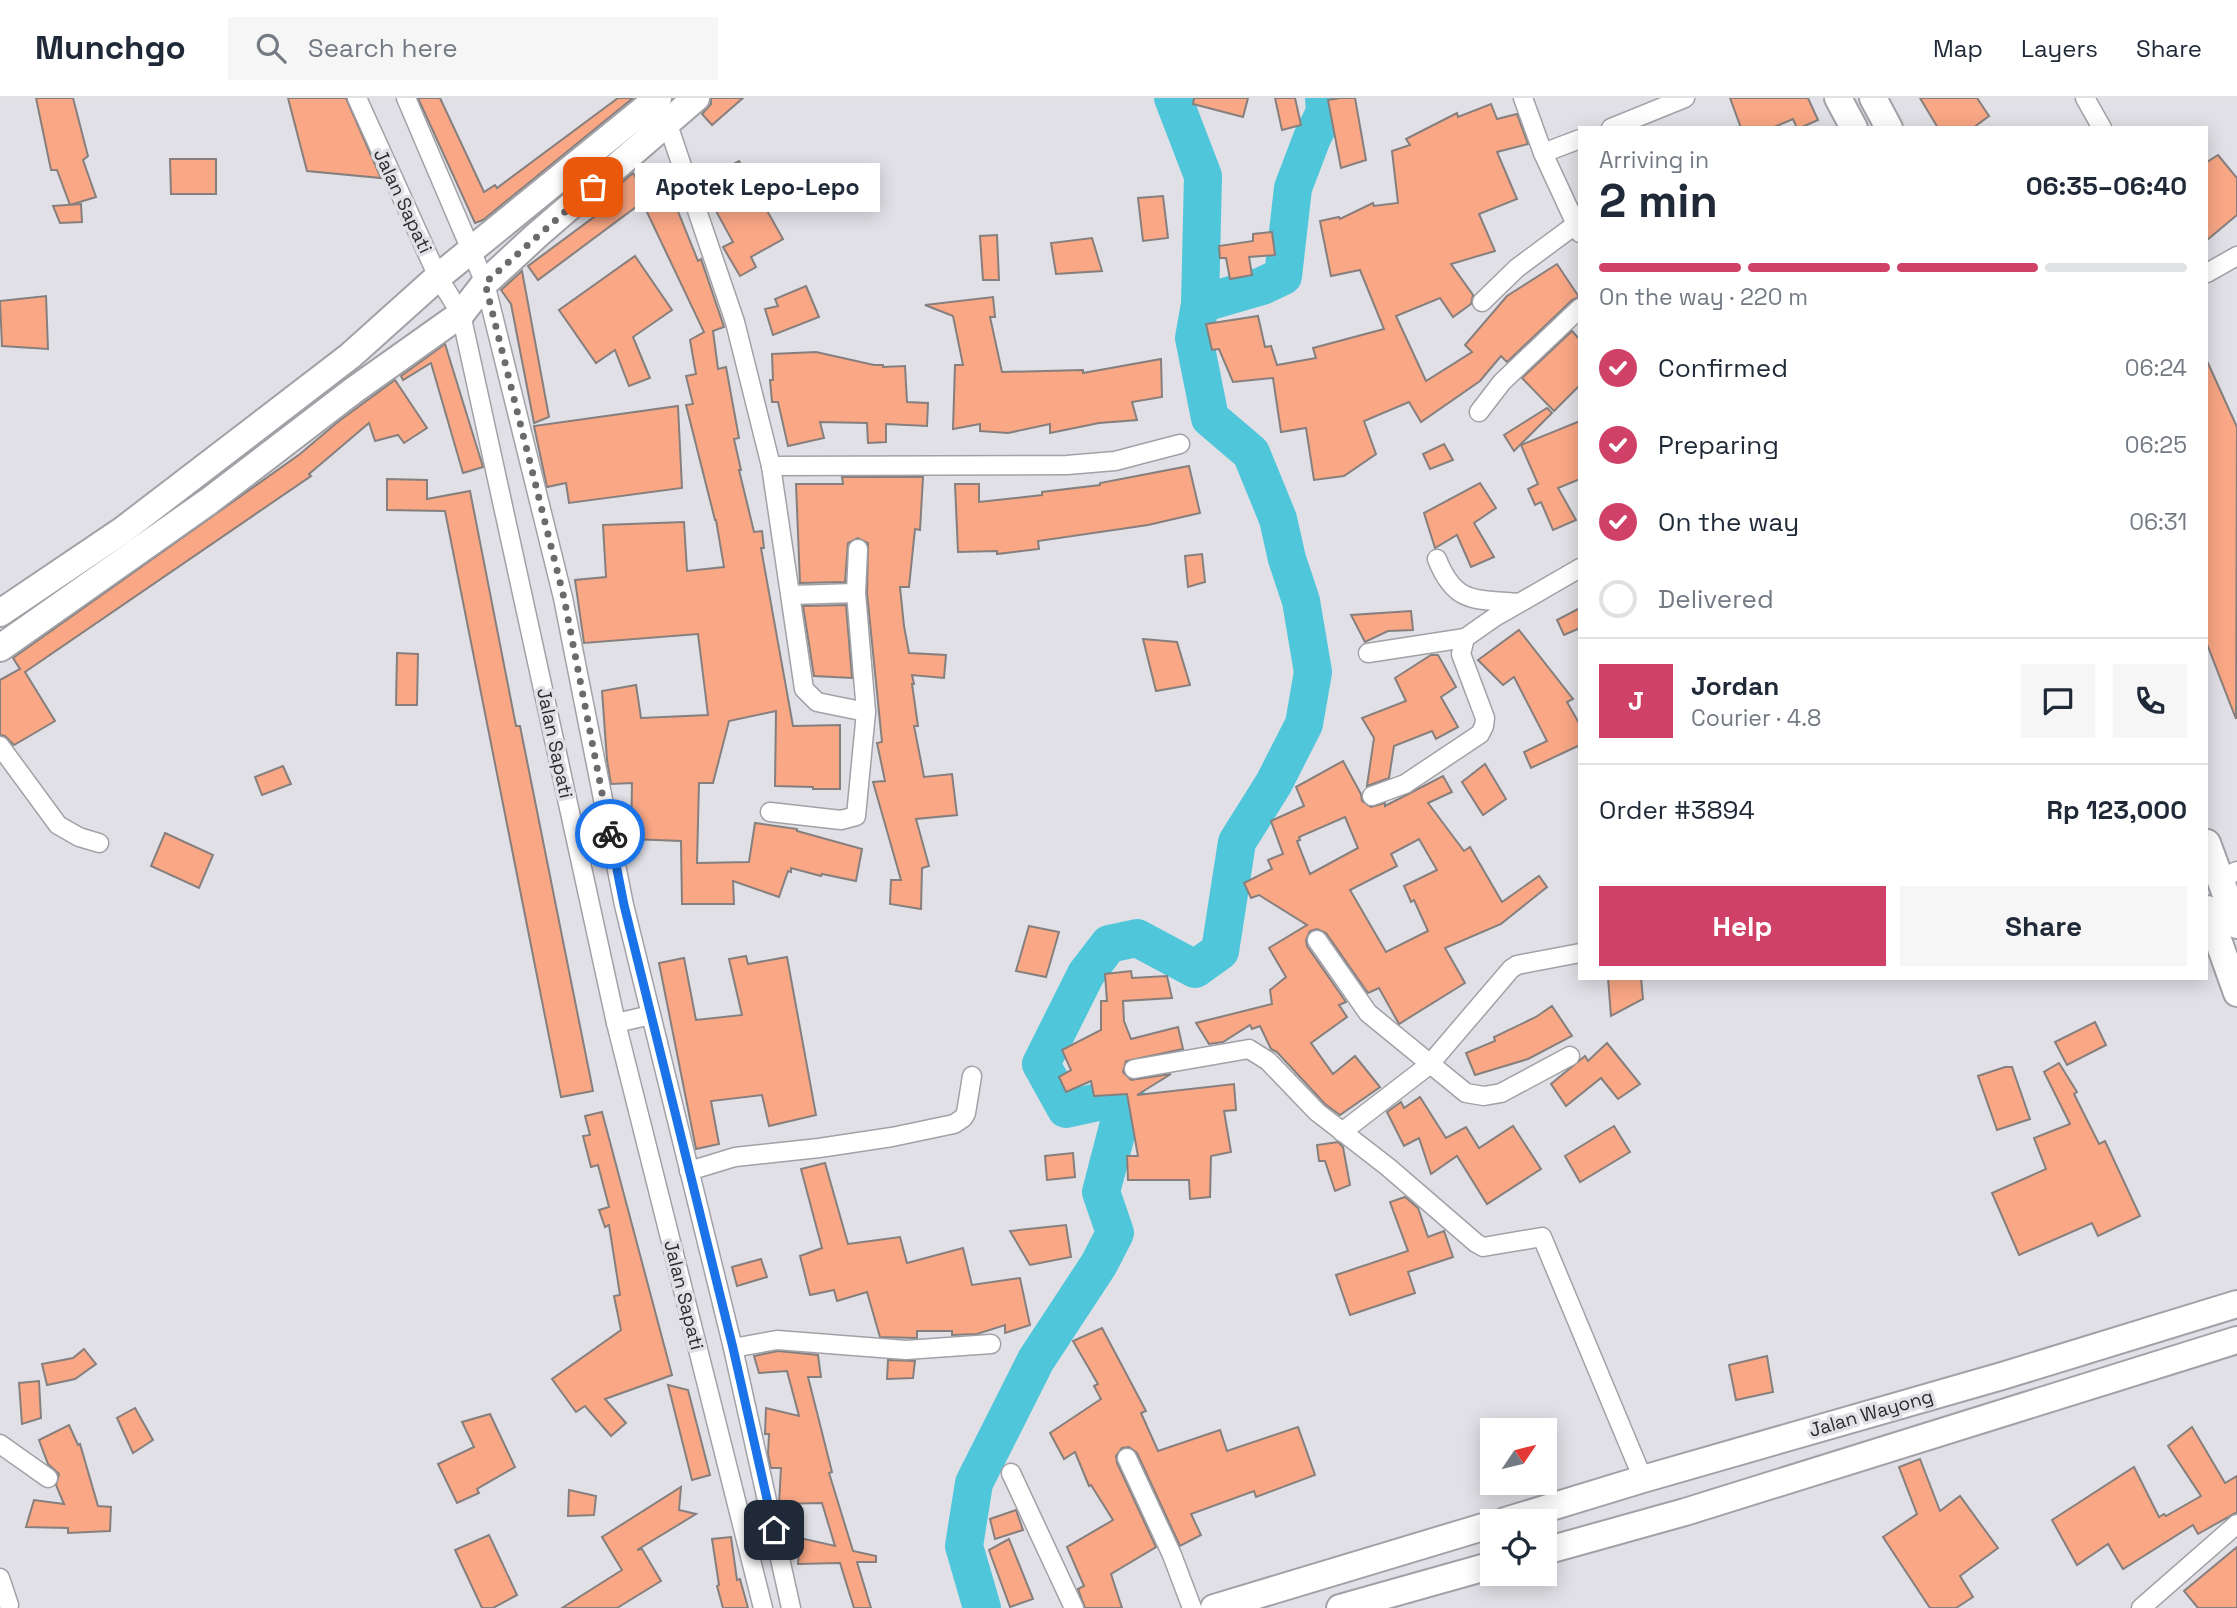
<!DOCTYPE html>
<html lang="en">
<head>
<meta charset="utf-8">
<style>
	body { margin:0; font-family:"Space Grotesk",sans-serif; background:#f6f6f7; color:#1f2937; height:100vh; display:flex; flex-direction:column; font-size:26px; white-space:nowrap }
	* { box-sizing:border-box; margin:0 }
	p { font-size:23px; color:#747a83 }
	.icon { flex:none; width:38px; height:38px; fill:none; stroke:currentColor; stroke-width:2; stroke-linecap:round; stroke-linejoin:round }
	.map { position:relative; flex:1; overflow:hidden }
	.drawer { position:absolute; left:1578px; top:28px; width:630px; height:854px; display:flex; flex-direction:column; background:#fff; border-radius:0px; box-shadow:0 4px 18px #0003 }
	.drawer>* { flex:none }
	.needle { width:46px; rotate:55deg }
	.fabs { position:absolute; left:1480px; top:1320px; display:grid; gap:14px }
	.fabs a { display:grid; place-items:center; width:77px; height:77px; border-radius:0px; background:#fff; box-shadow:0 4px 18px #0003; font-size:35px }
	.pin { position:absolute; display:grid; place-items:center; width:60px; height:60px; color:#fff; margin:-30px; border-radius:14px; box-shadow:0 4px 10px #0006 }
	.courier { position:absolute; display:grid; place-items:center; width:70px; height:70px; margin:-35px; border:5px solid #1a73e8; border-radius:50%; background:#fff; color:#222; box-shadow:0 2px 9px #0007 }
	.bubble { position:absolute; height:49px; border-radius:0px; background:#fff; box-shadow:0 4px 18px #0003; font-size:23px; font-weight:600; line-height:49px; text-align:center }
	.headline em { font-style:normal; font-weight:600 }
	.headline div { display:flex; flex-direction:column-reverse }
	.headline { display:flex; align-items:center; justify-content:space-between; height:119px; padding:0 21px }
	h1 { font-size:46px; font-weight:600; line-height:52px }
	.bar { display:grid; grid-template-columns:repeat(4,1fr); gap:10px 7px; align-content:center; height:84px; padding:0 21px }
	.bar i { height:9px; border-radius:5px; background:#e0e1e3 }
	.bar .selected { background:#d04167 }
	.bar p { grid-column:span 4 }
	.line { display:flex; align-items:center; gap:18px; padding:0 21px; border-top:2px solid #e0e1e3 }
	.line div { flex:1 }
	.round { display:grid; place-items:center; flex:none; width:74px; height:74px; border-radius:0px; background:#f6f6f7 }
	ol { padding:0 21px; list-style:none }
	li { display:flex; align-items:center; gap:21px; height:77px }
	li p { margin-inline-start:auto }
	li .icon { padding:7px; border-radius:50%; background:#d04167; color:#fff; stroke-width:4 }
	li:last-child { color:#747a83 }
	li i { width:38px; height:38px; border:4px solid #e0e1e3; border-radius:50% }
	.cta { display:flex; gap:14px; margin-top:auto; padding:14px 21px }
	.cta a { flex:1; height:80px; border-radius:0px; background:#d04167; color:#fff; font-size:28px; font-weight:600; line-height:80px; text-align:center }
	.cta a+a { background:#f6f6f7; color:#1f2937 }
	header { display:flex; align-items:center; gap:42px; box-sizing:border-box; height:98px; padding:0 35px; background:#fff; border-bottom:2px solid #e0e1e3 }
	header strong { font-size:33px }
	nav { display:flex; gap:38px; margin-inline-start:auto; font-size:24px }
	.search { width:490px; height:63px; background:#f6f6f7; display:flex; align-items:center; gap:18px; box-sizing:border-box; padding:0 24px; border-radius:0px; color:#747a83; font-size:26px }
	.map>svg:first-child { display:block }
	.lines { fill:none; stroke-linecap:round; stroke-linejoin:round }
	.river { stroke:#50c6da; stroke-width:38 }
	.building { fill:#f9a785; stroke:#867f7d; stroke-width:2; fill-rule:evenodd }
	.street-casing { stroke:#a1a1a7; stroke-width:21 }
	.secondary-casing { stroke:#a1a1a7; stroke-width:30 }
	.street { stroke:#fff; stroke-width:18 }
	.secondary { stroke:#fff; stroke-width:26 }
	.done { stroke:#6b6b6e; stroke-width:7; stroke-dasharray:0 12.6 }
	.route { stroke:#1a73e8; stroke-width:9 }
	.labels { text-anchor:middle; dominant-baseline:central; stroke-width:7; stroke-linejoin:round; paint-order:stroke }
	.street-label { font-size:19px; fill:#2c2c2e; stroke:#e0e0e6 }
</style>
</head>
<body>
<header>
<strong>Munchgo</strong>
<div class="search"><svg class="icon" aria-label="search" viewBox="0 0 24 24"><circle cx="10" cy="10" r="6"/><path d="M15 15l6 6"/></svg>Search here</div>
<nav><a>Map</a><a>Layers</a><a>Share</a></nav>
</header>
<div class="map">
<svg width="2237" height="1510" viewBox="0 0 2237 1510">
	<rect width="100%" height="100%" fill="#e0e0e6"/>
	<g class="lines">
		<g class="river">
			<polyline points="1173,0 1203,78 1200,206"/>
			<polyline points="982,1510 964,1448 974,1385 1036,1262 1099,1166 1115,1135 1101,1094 1126,998 1066,1011 1041,966 1086,876 1109,846 1137,840 1195,871 1220,853 1237,744 1274,685 1304,626 1313,574 1301,503 1287,461 1278,421 1251,355 1210,320 1194,240 1200,206 1262,188 1283,178 1293,90 1312,40 1325,14 1324,0"/>
		</g>
	</g>
	<g class="building">
		<polygon points="36,0 73,0 88,58 83,62 96,99 70,107 57,72 51,72"/>
		<polygon points="288,0 346,0 381,80 307,73"/>
		<polygon points="418,0 440,0 484,94 495,87 497,90 618,0 633,0 483,122 475,125"/>
		<polygon points="711,0 743,0 712,27 702,16 711,6"/>
		<polygon points="1194,0 1248,0 1243,19 1193,6"/>
		<polygon points="1275,0 1295,0 1301,27 1282,32"/>
		<polygon points="1340,0 1355,0 1366,62 1341,70 1328,2"/>
		<polygon points="1730,0 1808,0 1818,22 1800,30 1797,30 1793,21 1772,30 1741,30"/>
		<polygon points="1920,0 1977,0 1989,18 1973,30 1938,30"/>
		<polygon points="1491,6 1497,21 1517,16 1528,46 1497,54 1517,101 1479,116 1495,153 1451,166 1473,197 1471,206 1453,219 1440,200 1396,218 1426,283 1472,254 1465,247 1507,198 1557,166 1579,199 1572,202 1507,264 1501,258 1480,283 1421,324 1409,304 1364,323 1376,356 1344,378 1314,382 1306,330 1281,334 1273,280 1233,284 1219,251 1212,252 1206,226 1258,218 1265,249 1271,248 1277,267 1316,260 1313,250 1384,231 1360,172 1331,178 1320,123 1339,119 1340,121 1373,105 1374,108 1398,105 1392,53 1410,47 1406,41 1457,15 1458,19"/>
		<polygon points="2218,57 2237,80 2237,117 2207,142 2207,64"/>
		<polygon points="170,61 216,61 216,96 171,96"/>
		<polygon points="739,63 783,141 751,159 756,169 740,178 723,149 733,144 700,84"/>
		<polygon points="633,75 648,100 538,182 528,168 610,107 605,99"/>
		<polygon points="1163,98 1168,140 1143,143 1138,100"/>
		<polygon points="673,101 698,163 701,161 724,229 713,233 718,271 726,269 739,340 734,341 741,372 739,372 754,434 762,433 764,450 761,450 793,628 840,627 840,691 813,691 813,689 775,688 776,613 729,623 713,685 699,685 697,765 749,764 755,725 797,731 797,733 862,751 856,783 822,776 821,778 791,770 791,774 788,773 779,799 733,783 734,806 682,806 681,743 631,741 632,685 611,686 607,662 602,593 636,587 641,620 708,617 698,536 584,545 575,482 606,479 603,427 684,424 687,473 724,469 716,422 715,422 686,307 693,306 686,278 696,276 690,242 704,234 646,112"/>
		<polygon points="81,106 82,124 60,125 53,108"/>
		<polygon points="1272,134 1275,157 1249,159 1252,177 1230,181 1226,160 1220,160 1219,148 1253,143 1253,136"/>
		<polygon points="997,137 999,182 983,182 980,138"/>
		<polygon points="1092,140 1102,173 1056,176 1051,145"/>
		<polygon points="635,158 672,212 633,239 650,280 629,288 615,252 596,265 559,212"/>
		<polygon points="522,173 549,319 534,325 511,206 501,192"/>
		<polygon points="806,188 819,219 773,237 765,211 778,208 775,201"/>
		<polygon points="46,198 48,251 2,248 0,203"/>
		<polygon points="993,199 995,219 990,219 1002,274 1083,272 1083,275 1161,261 1162,299 1132,304 1137,322 1099,325 1050,335 1050,326 1008,335 980,333 980,326 953,331 955,267 963,267 953,218 925,207"/>
		<polygon points="1572,233 1580,242 1580,287 1554,313 1522,280"/>
		<polygon points="445,246 483,369 463,375 431,265 403,282 401,278"/>
		<polygon points="816,254 874,267 883,267 883,269 905,268 907,304 928,305 927,328 886,326 886,344 868,345 867,325 820,324 824,340 788,348 778,304 772,304 770,282 773,282 772,256"/>
		<polygon points="2207,263 2237,329 2236,621 2207,546"/>
		<polygon points="395,282 427,330 404,345 398,337 375,343 369,325 309,376 311,378 25,574 55,623 14,647 5,638 0,637 0,582 20,571 13,560 300,356 339,323"/>
		<polygon points="678,308 682,390 569,405 566,385 547,389 534,328"/>
		<polygon points="1547,310 1552,315 1514,353 1504,337"/>
		<polygon points="1580,323 1580,381 1558,390 1576,422 1553,432 1541,404 1535,407 1528,391 1538,386 1521,347"/>
		<polygon points="1444,346 1453,362 1430,371 1423,356"/>
		<polygon points="1189,368 1200,415 1148,427 1038,443 1039,451 997,456 997,453 958,454 955,386 979,386 979,404 1042,397 1042,394 1100,387 1100,385"/>
		<polygon points="842,379 923,379 920,432 915,431 909,489 900,489 904,528 909,555 946,557 944,580 912,577 914,586 912,586 918,628 914,628 924,679 952,676 957,717 916,721 929,768 922,770 921,811 890,806 891,782 901,782 873,684 885,683 877,645 882,644 867,495 868,445 858,440 848,445 845,484 800,485 796,386 843,386"/>
		<polygon points="387,381 427,382 427,401 470,393 516,628 520,628 593,993 561,999 445,413 387,412"/>
		<polygon points="1480,385 1496,410 1474,425 1494,459 1471,469 1457,437 1435,450 1424,415"/>
		<polygon points="1202,456 1205,484 1188,489 1185,458"/>
		<polygon points="846,507 852,580 814,578 803,508"/>
		<polygon points="1580,510 1580,530 1564,537 1557,522"/>
		<polygon points="1411,513 1413,532 1388,533 1365,544 1351,517"/>
		<polygon points="1519,532 1573,601 1567,604 1580,627 1580,647 1531,670 1524,654 1547,643 1514,579 1503,587 1478,562"/>
		<polygon points="1143,541 1177,544 1190,587 1156,593"/>
		<polygon points="397,555 418,556 417,607 396,607"/>
		<polygon points="1431,557 1438,557 1456,589 1441,599 1458,629 1436,641 1432,633 1394,648 1389,680 1367,688 1374,640 1362,620 1406,603 1395,580"/>
		<path d="M1343,663L1361,696L1362,703L1371,709L1385,705V708L1443,678L1452,694L1428,705L1464,753L1470,749L1502,804L1539,778L1547,789L1501,826L1445,850L1465,885L1399,926L1379,890L1368,895L1326,835L1317,831L1310,833L1306,842L1307,848L1346,904L1339,907L1347,919L1311,945L1333,976L1355,958L1380,989L1340,1017L1325,1006L1277,954L1271,951L1260,928L1252,931L1250,927L1223,944L1209,946L1196,925L1272,906L1270,892L1286,879L1269,850L1307,827L1259,797L1251,800L1244,785L1272,771L1268,762L1283,756L1271,723L1304,708L1296,689ZM1345,719L1358,750L1310,776L1297,743L1300,742L1299,739ZM1419,741L1437,772L1404,788L1411,804L1414,802L1428,833L1386,854L1350,792L1397,768L1391,756Z"/>
		<polygon points="1485,666 1506,701 1483,717 1462,684"/>
		<polygon points="283,668 291,686 262,697 255,679"/>
		<polygon points="165,735 213,757 199,790 151,768"/>
		<polygon points="1029,828 1059,834 1046,879 1016,873"/>
		<polygon points="746,858 748,866 787,859 816,1017 769,1028 762,997 711,1003 719,1046 696,1051 659,865 684,860 696,922 742,917 729,861"/>
		<polygon points="1131,873 1132,880 1167,878 1172,900 1123,903 1124,923 1131,941 1178,929 1183,951 1126,963 1123,974 1131,982 1171,976 1137,997 1234,986 1236,1012 1224,1013 1231,1054 1211,1058 1210,1099 1190,1101 1189,1082 1128,1082 1127,1058 1138,1058 1127,996 1094,998 1091,983 1066,994 1059,979 1071,972 1062,952 1101,932 1101,903 1107,903 1105,876"/>
		<polygon points="1608,880 1641,880 1643,901 1611,918"/>
		<polygon points="1552,908 1572,938 1528,961 1475,977 1466,955 1495,943 1494,939 1536,919"/>
		<polygon points="2095,924 2106,947 2067,967 2055,944"/>
		<polygon points="1607,945 1640,986 1618,1001 1601,980 1566,1008 1551,986 1585,958 1588,963"/>
		<polygon points="2059,965 2077,994 2074,996 2099,1046 2105,1043 2140,1118 2098,1138 2092,1125 2019,1157 1992,1095 2046,1071 2034,1040 2070,1026 2044,974"/>
		<polygon points="2005,969 2012,969 2030,1021 1997,1032 1978,978"/>
		<polygon points="1420,999 1446,1040 1466,1029 1479,1050 1513,1028 1541,1071 1487,1106 1457,1058 1431,1076 1419,1040 1404,1048 1387,1014 1401,1004 1404,1010"/>
		<polygon points="602,1014 672,1277 605,1301 626,1325 611,1338 585,1308 576,1314 552,1281 621,1232 614,1198 620,1197 609,1127 605,1129 599,1112 609,1109 598,1067 591,1069 583,1038 590,1037 585,1018"/>
		<polygon points="1614,1028 1630,1054 1580,1084 1565,1058"/>
		<polygon points="1338,1044 1343,1049 1350,1087 1335,1093 1325,1063 1319,1063 1317,1047"/>
		<polygon points="1073,1055 1075,1079 1047,1082 1045,1058"/>
		<polygon points="825,1065 848,1146 900,1139 907,1165 963,1150 972,1187 1020,1180 1030,1227 1005,1235 1005,1227 977,1236 952,1237 952,1233 917,1233 917,1240 880,1239 867,1194 837,1203 834,1192 810,1197 800,1158 822,1150 801,1071"/>
		<polygon points="1405,1099 1418,1110 1428,1139 1444,1133 1453,1159 1408,1174 1415,1195 1350,1217 1336,1177 1408,1153 1390,1104"/>
		<polygon points="1066,1127 1071,1159 1030,1167 1010,1133"/>
		<polygon points="761,1161 767,1179 737,1188 732,1169"/>
		<polygon points="1102,1230 1146,1313 1141,1315 1158,1353 1220,1332 1227,1353 1298,1329 1315,1377 1256,1399 1254,1393 1191,1416 1201,1437 1180,1448 1137,1355 1129,1349 1122,1350 1116,1358 1117,1365 1156,1449 1111,1476 1122,1510 1085,1510 1078,1491 1084,1488 1067,1449 1113,1422 1091,1387 1089,1388 1075,1354 1064,1361 1050,1335 1101,1301 1094,1288 1098,1286 1073,1243"/>
		<polygon points="84,1251 96,1266 75,1281 47,1287 42,1266 73,1260"/>
		<polygon points="778,1253 818,1257 821,1279 808,1279 832,1374 829,1375 853,1453 876,1458 876,1464 857,1464 871,1510 854,1510 840,1465 798,1466 800,1440 835,1448 822,1405 779,1406 781,1370 771,1370 768,1356 769,1336 765,1336 766,1310 799,1318 787,1273 759,1275 754,1258"/>
		<polygon points="1767,1258 1773,1294 1736,1302 1729,1267"/>
		<polygon points="888,1262 915,1263 913,1280 887,1281"/>
		<polygon points="39,1283 41,1320 22,1326 19,1285"/>
		<polygon points="668,1287 688,1292 710,1377 692,1382"/>
		<polygon points="135,1310 153,1342 133,1355 117,1320"/>
		<polygon points="490,1316 515,1369 477,1391 479,1395 457,1405 438,1366 474,1349 462,1324"/>
		<polygon points="69,1327 78,1347 80,1346 98,1408 111,1409 110,1433 68,1435 68,1430 26,1429 34,1402 64,1406 56,1387 59,1376 48,1366 39,1342"/>
		<polygon points="2192,1329 2225,1385 2237,1378 2237,1414 2198,1436 2193,1427 2123,1471 2108,1446 2077,1467 2052,1422 2134,1369 2159,1419 2164,1416 2166,1418 2201,1398 2168,1348"/>
		<polygon points="1920,1361 1940,1413 1960,1398 1998,1450 1960,1478 1973,1499 1956,1510 1930,1510 1883,1439 1917,1416 1899,1369"/>
		<polygon points="681,1389 679,1412 696,1416 637,1452 642,1451 661,1483 617,1510 562,1510 622,1472 602,1439"/>
		<polygon points="569,1392 596,1398 594,1417 568,1418"/>
		<polygon points="1016,1412 1023,1432 995,1441 990,1421"/>
		<polygon points="489,1437 517,1497 493,1510 482,1510 455,1452"/>
		<polygon points="731,1439 737,1482 740,1481 748,1510 723,1510 717,1488 719,1487 712,1441"/>
		<polygon points="1009,1441 1033,1501 1010,1509 989,1452"/>
		<polygon points="2237,1449 2237,1510 2198,1510 2184,1493"/>
	</g>
	<g class="lines">
		<g class="street-casing">
			<g id="street">
				<polyline points="357,0 438,179 461,216 616,925 763,1510"/>
				<polyline points="406,0 485,185 563,500 624,807 733,1250 791,1510"/>
				<polyline points="1523,0 1543,55 1580,135"/>
				<polyline points="2085,0 2102,30"/>
				<polyline points="665,18 735,224 771,368 1067,367 1115,363 1180,346"/>
				<polyline points="1611,30 1685,0"/>
				<polyline points="1543,55 1580,41"/>
				<polyline points="2207,175 2237,158"/>
				<polyline points="1482,204 1517,170 1575,127"/>
				<polyline points="1479,314 1502,284 1580,210"/>
				<polyline points="858,451 856,495 866,614"/>
				<path d="M1437,461C1455,507 1476,501 1519,505"/>
				<polyline points="791,497 856,495"/>
				<polyline points="1368,555 1465,540"/>
				<polyline points="0,648 58,727 79,739 99,745"/>
				<polyline points="1372,698 1405,686 1480,636 1484,628 1485,620 1461,556 1465,540 1495,519 1580,470"/>
				<polyline points="770,714 841,722 856,718 866,614 817,604 804,591 771,368"/>
				<polyline points="2220,781 2237,773"/>
				<polyline points="1317,842 1368,915 1466,995 1484,998 1501,995 1570,958"/>
				<polyline points="616,925 651,917"/>
				<polyline points="1134,971 1249,951 1268,963 1317,1014 1388,1069 1476,1145 1483,1149 1542,1139 1643,1381"/>
				<polyline points="1342,1034 1429,967 1511,871 1517,867 1580,855"/>
				<polyline points="689,1073 735,1059 819,1050 892,1039 954,1026 963,1020 966,1015 972,978"/>
				<polyline points="733,1250 777,1242 906,1252 991,1246"/>
				<polyline points="0,1346 48,1380"/>
				<polyline points="1127,1360 1172,1457 1192,1510"/>
				<polyline points="1011,1375 1074,1510"/>
				<polyline points="0,1480 9,1507"/>
				<polyline points="2141,1510 2237,1426"/>
			</g>
		</g>
		<g class="secondary-casing">
			<g id="secondary">
				<polyline points="1838,0 1854,30"/>
				<polyline points="1873,0 1889,30"/>
				<polyline points="0,515 123,432 350,258 438,179 658,0"/>
				<polyline points="0,550 209,403 354,292 461,216 485,185 537,137 696,0"/>
				<polyline points="2207,745 2237,827"/>
				<polyline points="2207,811 2237,895"/>
				<polyline points="1505,1423 1643,1381 2002,1278 2237,1206"/>
				<polyline points="1545,1453 1685,1414 2237,1242"/>
				<polyline points="1214,1510 1493,1426"/>
				<polyline points="1340,1510 1493,1467"/>
			</g>
		</g>
		<use href="#street" class="street"/>
		<use href="#secondary" class="secondary"/>
	</g>
	<g class="lines">
		<polyline class="done" points="593,89 485,185 564,500 610,736"/>
		<polyline class="route" points="610,736 624,807 733,1250 774,1432"/>
	</g>
	<g class="labels">
		<g class="street-label">
			<text transform="translate(403 103) rotate(65)">Jalan Sapati</text>
			<text transform="translate(555 645) rotate(78)">Jalan Sapati</text>
			<text transform="translate(684 1197) rotate(76)">Jalan Sapati</text>
			<text transform="translate(1871 1315) rotate(-16)">Jalan Wayong</text>
		</g>
	</g>
</svg>
<div class="fabs">
<a><svg class="needle" viewBox="-14 -14 28 28"><path d="M0-13l5 13h-10z" fill="#e53935"/><path d="M0 13l5-13h-10z" fill="#747a83"/></svg></a>
<a><svg class="icon" aria-label="locate" viewBox="0 0 24 24"><circle cx="12" cy="12" r="6"/><path d="M12 2v4M12 18v4M2 12h4M18 12h4"/></svg></a>
</div>
<div class="pin" style="left:593px;top:89px;background:#ea580c"><svg class="icon" aria-label="bag" viewBox="0 0 24 24"><path d="M5 8h14l-1 12H6zM9 8a3 3 0 0 1 6 0"/></svg></div>
<div class="pin" style="left:774px;top:1432px;background:#1f2937"><svg class="icon" aria-label="home" viewBox="0 0 24 24"><path d="M3 11l9-7 9 7M6 9v11h12V9"/></svg></div>
<div class="courier" style="left:610px;top:736px"><svg class="icon" aria-label="bike" viewBox="0 0 24 24"><circle cx="6" cy="16" r="4"/><circle cx="18" cy="16" r="4"/><path d="M6 16l4-8h5l3 8M10 8l3 8H6M13 5h3"/></svg></div>
<div class="bubble" style="left:635px;top:65px;width:245px">Apotek Lepo-Lepo</div>
<section class="drawer">
<div class="headline"><div><h1>2 min</h1><p>Arriving in</p></div><em>06:35–06:40</em></div>
<div class="bar"><i class="selected"></i><i class="selected"></i><i class="selected"></i><i></i><p>On the way · 220 m</p></div>
<ol>
<li><svg class="icon" aria-label="check" viewBox="0 0 24 24"><path d="M5 12l5 5 9-10"/></svg>Confirmed<p>06:24</p></li>
<li><svg class="icon" aria-label="check" viewBox="0 0 24 24"><path d="M5 12l5 5 9-10"/></svg>Preparing<p>06:25</p></li>
<li><svg class="icon" aria-label="check" viewBox="0 0 24 24"><path d="M5 12l5 5 9-10"/></svg>On the way<p>06:31</p></li>
<li><i></i>Delivered</li>
</ol>
<div class="line" style="height:126px"><b class="round" style="background:#d04167;color:#fff">J</b><div><b>Jordan</b><p>Courier · 4.8</p></div><a class="round"><svg class="icon" aria-label="chat" viewBox="0 0 24 24"><path d="M4 5h16v11H9l-5 4z"/></svg></a><a class="round"><svg class="icon" aria-label="phone" viewBox="0 0 24 24"><path d="M5 4h4l2 5-3 2q2 4 5 5l2-3 5 2v4C11 20 4 13 5 4z"/></svg></a></div>
<div class="line" style="height:91px"><div>Order #3894</div><b>Rp 123,000</b></div>
<div class="cta"><a>Help</a><a>Share</a></div>
</section>
</div>
</body>
</html>
